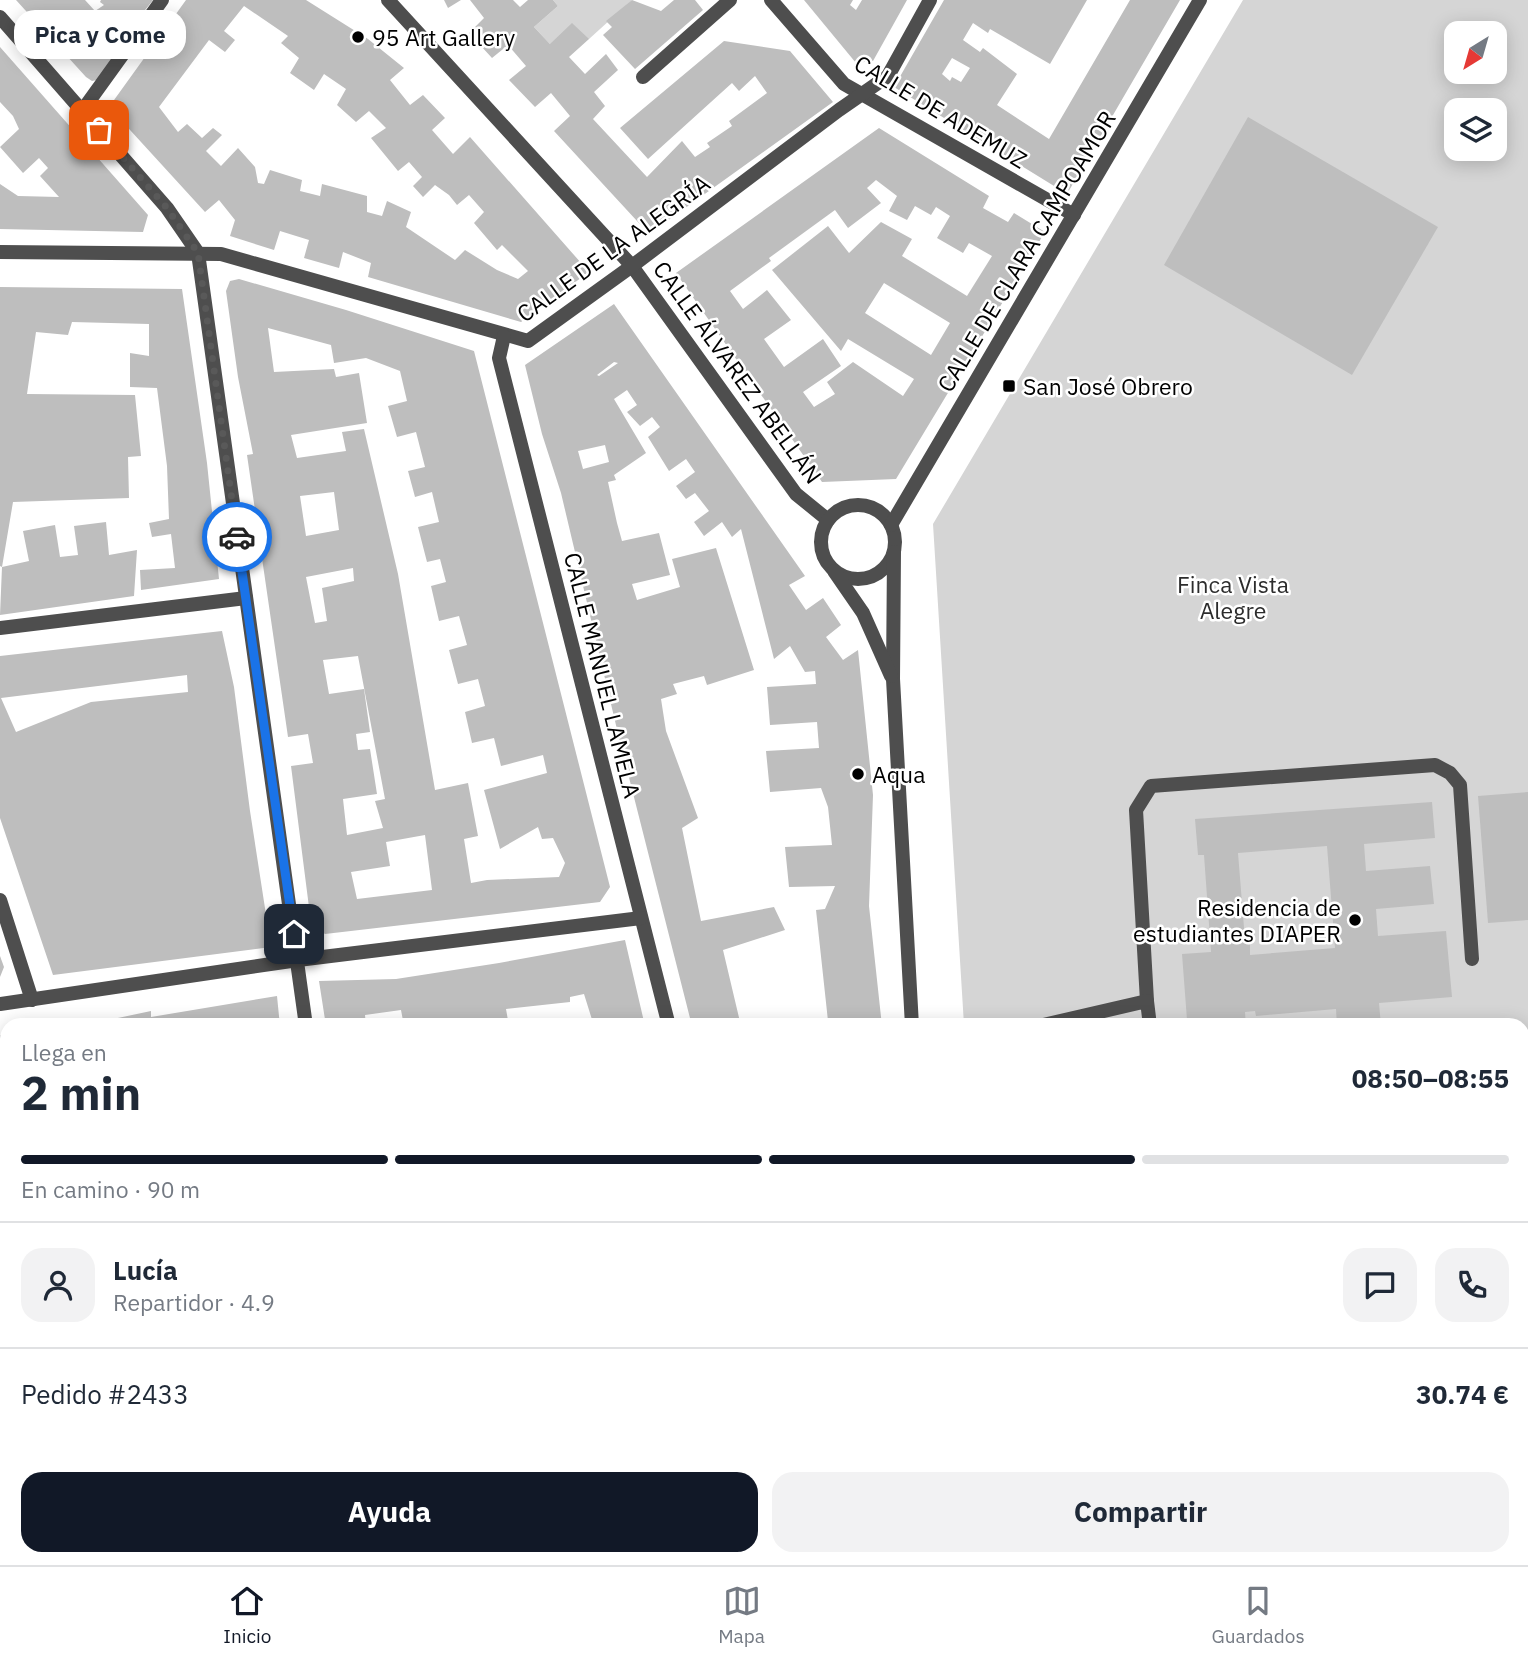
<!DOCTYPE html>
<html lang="es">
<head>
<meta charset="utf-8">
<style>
	body { margin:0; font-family:"IBM Plex Sans",sans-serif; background:#f2f2f3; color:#1f2937; height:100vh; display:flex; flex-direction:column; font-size:26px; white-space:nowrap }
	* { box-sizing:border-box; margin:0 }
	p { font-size:23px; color:#747a83 }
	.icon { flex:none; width:38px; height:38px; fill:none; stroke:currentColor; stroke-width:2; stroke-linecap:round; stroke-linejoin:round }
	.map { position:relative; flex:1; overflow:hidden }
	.side { position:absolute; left:0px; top:1018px; width:1530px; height:548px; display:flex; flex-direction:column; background:#fff; border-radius:21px 21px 0 0; box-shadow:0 4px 18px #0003 }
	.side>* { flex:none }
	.needle { width:46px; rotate:217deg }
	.fabs { position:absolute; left:1444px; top:21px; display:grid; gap:14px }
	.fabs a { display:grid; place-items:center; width:63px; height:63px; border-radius:14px; background:#fff; box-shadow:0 4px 18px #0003; font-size:35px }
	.pin { position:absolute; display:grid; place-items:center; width:60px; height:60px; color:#fff; margin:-30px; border-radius:14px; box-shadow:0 4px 10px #0006 }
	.courier { position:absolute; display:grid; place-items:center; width:70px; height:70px; margin:-35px; border:5px solid #1a73e8; border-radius:50%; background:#fff; color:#222; box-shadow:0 2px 9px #0007 }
	.bubble { position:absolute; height:49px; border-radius:21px; background:#fff; box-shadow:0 4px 18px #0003; font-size:23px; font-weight:700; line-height:49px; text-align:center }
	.overview em { font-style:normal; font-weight:700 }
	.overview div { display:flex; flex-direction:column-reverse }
	.overview { display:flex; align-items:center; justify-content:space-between; height:119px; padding:0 21px }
	h1 { font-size:46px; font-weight:700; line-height:52px }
	.bar { display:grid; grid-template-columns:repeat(4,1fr); gap:10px 7px; align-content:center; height:84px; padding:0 21px }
	.bar i { height:9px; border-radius:5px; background:#e0e1e3 }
	.bar .on { background:#111827 }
	.bar p { grid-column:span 4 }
	.line { display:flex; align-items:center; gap:18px; padding:0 21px; border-top:2px solid #e0e1e3 }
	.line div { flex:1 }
	.round { display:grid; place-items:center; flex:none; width:74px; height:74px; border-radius:21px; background:#f2f2f3 }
	.primary-button { display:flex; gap:14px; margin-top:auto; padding:14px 21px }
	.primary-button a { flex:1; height:80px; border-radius:21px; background:#111827; color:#fff; font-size:28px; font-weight:700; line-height:80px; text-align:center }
	.primary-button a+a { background:#f2f2f3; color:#1f2937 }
	.dock { display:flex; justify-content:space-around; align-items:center; height:98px; border-top:2px solid #e0e1e3; background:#fff; font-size:19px; color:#747a83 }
	.dock a { display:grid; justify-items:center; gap:4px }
	.dock .on { color:#111827 }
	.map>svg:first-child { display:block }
	.green { fill:#d5d5d5; fill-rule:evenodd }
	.building { fill:#bebebe; fill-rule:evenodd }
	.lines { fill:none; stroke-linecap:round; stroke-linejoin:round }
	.primary-casing { stroke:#dbdbdb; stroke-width:19 }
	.service { stroke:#4e4e4e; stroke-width:14 }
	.minor { stroke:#4e4e4e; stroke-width:14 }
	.primary { stroke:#000; stroke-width:18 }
	.done { stroke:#595959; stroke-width:7; stroke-dasharray:0 12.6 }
	.route { stroke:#1a73e8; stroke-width:9 }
	.poi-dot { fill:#000; stroke:#fff; stroke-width:2.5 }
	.labels { text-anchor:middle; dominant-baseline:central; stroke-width:5; stroke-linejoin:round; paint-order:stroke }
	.poi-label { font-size:23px; fill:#000; stroke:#fff; text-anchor:start }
	.street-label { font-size:23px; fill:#000; stroke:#fff }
	.park-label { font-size:23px; fill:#2c2c2c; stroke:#fff }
</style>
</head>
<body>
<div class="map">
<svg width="1528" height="1565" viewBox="0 0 1528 1565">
	<rect width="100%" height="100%" fill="#fff"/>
	<g class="green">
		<polygon points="553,0 632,0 589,39 550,44 534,27 558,6"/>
		<path d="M1243,0H1528V1208H1523L1522,1026L964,1025L933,524ZM1456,33H1494V72H1456ZM1456,110H1494V149H1456Z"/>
	</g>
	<g class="building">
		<path d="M16,0H85L95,11L104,5L100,2L101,0H153L122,39L125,42L97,80L92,81L86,77ZM101,19L106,24L96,31L92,25Z"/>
		<path d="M186,0H306L368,39L404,68L390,80L410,105L423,95L445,118L432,130L453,154L470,137L589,272L521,322L368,277L371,263L343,252L339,268L304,258L309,240L280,231L274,250L230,236L235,220L219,200L205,212L109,107ZM244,6L288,36L281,43L299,58L290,73L314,90L324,74L346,89L337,105L356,122L369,111L386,128L371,138L398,171L409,162L422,177L413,186L423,197L435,185L449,195L457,205L469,195L484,212L474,223L497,250L502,245L528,271L518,279L497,270L465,250L455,260L406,227L411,212L387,201L382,216L367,212V196L322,184L320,196L300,191L302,180L270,170L264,184L258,183L255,167L238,148L221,166L206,151L222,135L213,128L202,138L187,124L178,132L159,107L209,40L225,52L235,40L224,31Z"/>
		<polygon points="444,0 461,0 448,8"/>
		<polygon points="470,0 513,0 520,7 528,0 553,0 558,6 534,27 550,44 572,23 589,39 569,57 585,74 606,54 618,70 594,92 605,106 593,119 647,177 682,141 695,157 710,147 707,143 732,126 729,121 767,93 755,76 739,91 732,83 648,159 620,128 724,41 790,51 833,102 649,234 554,131 570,116 551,93 535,107 509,80 526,66 508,45 492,58 469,33 484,18"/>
		<polygon points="632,0 661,11 674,0 695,0 703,10 635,69 603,35 612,27 606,21"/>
		<polygon points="804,0 853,0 850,5 856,10 862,0 907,0 873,61 856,63"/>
		<path d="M944,0H1087L1050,64L990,29L988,33L973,23L963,40L980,52L983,48L1017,74L997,105L1049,139L1130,0H1180L1067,194L894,87ZM952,58L970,68L961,82L952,77L950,81L942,74Z"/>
		<polygon points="0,47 148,215 143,232 0,229 0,184 18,196 59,197 40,176 48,168 39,158 23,173 0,147 19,129 13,116 0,102"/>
		<polygon points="1248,117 1438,227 1352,375 1164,265"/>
		<path d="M879,128L989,196L983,208L1008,222L1014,213L1045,232L896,479L822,482L676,273ZM876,180L897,196L889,211L907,220L915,206L931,215L936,207L950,216L937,238L963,253L969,243L992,256L967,296L902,256L912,239L881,222L849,253L828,226L772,270L841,351L848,339L914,379L903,396L853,362L827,382L835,394L814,407L803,392L841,366L823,339L784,367L764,339L791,320L767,290L743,309L730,291L771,261L769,258L835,210L848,228L881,203L867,188ZM884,283L950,323L931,355L865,313Z"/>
		<path d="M239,279L346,310L474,351L610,887L600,902L325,934L311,923L291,766L313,763L308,734L288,737L247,455L253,454L238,377L226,291L230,281ZM268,328L331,345L334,363L366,358L400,371L407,401L388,406L397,437L416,432L425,467L408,471L415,497L432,492L439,522L418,527L427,562L440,559L446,582L431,586L439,621L459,616L467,645L449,650L458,684L478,679L485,706L465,712L472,743L494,738L501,766L543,755L547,773L484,790L500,849L538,827L542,839L553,838L565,863L559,877L487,880L471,883L464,839L478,836L468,783L435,790L398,574L364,429L342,432L346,451L297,458L291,435L367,423L359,373L336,377L334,369L274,372ZM334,492L339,530L306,536L300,496ZM353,568L354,581L322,588L327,621L315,623L306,577ZM358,656L385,799L375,801L383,828L347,835L343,799L377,794L370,749L358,750L356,734L370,732L364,689L329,694L323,660ZM425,835L432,890L357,899L351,872L390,866L386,842Z"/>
		<polygon points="0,287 182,289 207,463 219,579 141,590 140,570 175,568 171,534 152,537 149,523 169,519 167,466 157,388 130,387 130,353 149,356 149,324 72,322 68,335 36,332 27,394 135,395 141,456 128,457 129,498 13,502 2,567 0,566"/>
		<path d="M614,304L805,576L789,585L806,610L823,598L841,625L826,637L843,660L858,650L873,795L869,906L882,1026H814L828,1021L816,910L825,909L835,886L789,887L785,847L832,845L828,807L821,788L770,792L766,751L819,748L817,722L770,725L767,687L816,684L815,671L805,672L790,646L774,659L741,529L732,537L722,522L704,536L694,522L709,511L695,493L686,499L676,486L695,472L686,459L669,471L648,437L660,427L652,417L640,426L627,412L637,405L627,390L614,399L646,453L614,475L616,480L608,482L617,523L622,541L659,533L670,575L632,584L637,600L680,587L672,559L716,548L754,670L707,685L704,676L673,684L677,694L661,699L666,731L698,818L682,828L701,921L774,907L785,930L723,950L741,1026H692L620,742L561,493L542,434L525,365ZM614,362L618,363L599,376L597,375ZM605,445L609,462L583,469L578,451Z"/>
		<polygon points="106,522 109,555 137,550 134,596 0,615 2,567 29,561 23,531 55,525 60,557 78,555 74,526"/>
		<path d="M222,631L234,687L250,811L271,947L53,975L0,818V656ZM187,675L188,692L91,702L16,732L1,698Z"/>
		<polygon points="1528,792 1528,920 1488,923 1478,796"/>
		<path d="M1432,802L1435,838L1364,844L1366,871L1430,866L1434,904L1376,909L1378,936L1446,931L1452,997L1379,1003L1381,1026H1337L1336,1009L1256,1016L1255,1011L1245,1012L1246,1026H1215V1020H1187L1182,954L1211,952L1204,855H1198L1195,819ZM1327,846L1335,948L1250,955V940H1245L1238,853Z"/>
		<polygon points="625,940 645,1026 594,1026 584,994 570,997 570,1002 506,1009 509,1026 404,1026 401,1010 365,1015 366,1026 326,1026 319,981 396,979 499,963"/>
		<polygon points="0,956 4,967 0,977"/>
		<polygon points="277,996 280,1026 80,1026 151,1011 151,1017"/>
		<polygon points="7,1034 7,1166 0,1167 0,1035"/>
		<polygon points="1522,1140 1528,1140 1528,1181 1522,1182"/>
		<polygon points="1528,1329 1528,1433 1522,1434 1522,1330"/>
		<polygon points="1528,1448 1528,1473 1522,1460 1522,1450"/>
		<polygon points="51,1559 269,1559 270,1565 52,1565"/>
		<polygon points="314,1559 666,1559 667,1565 315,1565"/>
		<rect x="733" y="1559" width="34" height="6"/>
		<polygon points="922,1559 923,1565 870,1565 870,1560"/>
		<polygon points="991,1559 1054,1559 1054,1565 992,1565"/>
		<polygon points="1082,1559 1400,1559 1401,1565 1083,1565"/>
		<polygon points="1447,1559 1479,1559 1480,1565 1448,1565"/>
		<polygon points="1528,1559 1528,1565 1503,1565 1503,1564"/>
	</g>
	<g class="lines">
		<g class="primary-casing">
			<g id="primary">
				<polyline points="1522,1266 1528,1266"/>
				<polyline points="0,1365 7,1364"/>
			</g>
		</g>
		<g class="service">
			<polyline points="1147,1001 1136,810 1151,786 1435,765 1450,773 1460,785 1472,959"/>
			<polyline points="1039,1026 1147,1001 1150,1026"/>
		</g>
		<g class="minor">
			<polyline points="388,0 632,266 796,494 828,520"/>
			<polyline points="771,0 844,84 1074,215"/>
			<polyline points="0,17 167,208 198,253 306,1026"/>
			<polyline points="643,77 730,0"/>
			<polyline points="82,111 162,0"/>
			<polyline points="0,252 221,254 528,341 632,266 839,110 888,76 930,0"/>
			<polyline points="504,336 499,358 669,1026"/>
			<circle cx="858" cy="542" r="37"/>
			<polyline points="891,525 1200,0"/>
			<polyline points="894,552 893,679 912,1026"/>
			<polyline points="834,571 863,613 891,676"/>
			<polyline points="0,628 246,598"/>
			<polyline points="0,900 32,1000"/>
			<polyline points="0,1004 298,960 641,918"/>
			<polyline points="4,1364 7,1383"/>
			<polyline points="32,1559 33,1565"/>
			<polyline points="292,1559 293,1565"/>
			<polyline points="688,1559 689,1565"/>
			<polyline points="944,1559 944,1565"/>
			<polyline points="1413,1559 1414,1565"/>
		</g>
		<use href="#primary" class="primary"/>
	</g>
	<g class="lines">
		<polyline class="done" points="99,130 167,208 198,253 237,537"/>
		<polyline class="route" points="237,537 294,934"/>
	</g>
	<g class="poi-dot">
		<circle cx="358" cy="37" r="7"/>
		<rect x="1002" y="379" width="14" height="14" rx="3.5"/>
		<circle cx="858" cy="774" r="7"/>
		<circle cx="1355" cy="920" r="7"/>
	</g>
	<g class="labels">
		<g class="poi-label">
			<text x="372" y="37">95 Art Gallery</text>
			<text x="1023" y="386">San José Obrero</text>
			<text x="872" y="774">Aqua</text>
			<text x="1341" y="907" text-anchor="end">Residencia de<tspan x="1341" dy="26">estudiantes DIAPER</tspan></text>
		</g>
		<g class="street-label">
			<text transform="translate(941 111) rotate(31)">CALLE DE ADEMUZ</text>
			<text transform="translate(613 248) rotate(-36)">CALLE DE LA ALEGRÍA</text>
			<text transform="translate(1026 251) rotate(-59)">CALLE DE CLARA CAMPOAMOR</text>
			<text transform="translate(738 372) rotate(54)">CALLE ÁLVAREZ ABELLÁN</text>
			<text transform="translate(603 675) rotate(76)">CALLE MANUEL LAMELA</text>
		</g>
		<g class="park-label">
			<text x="1233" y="584">Finca Vista<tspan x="1233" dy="26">Alegre</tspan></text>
		</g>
	</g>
</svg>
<div class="fabs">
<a><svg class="needle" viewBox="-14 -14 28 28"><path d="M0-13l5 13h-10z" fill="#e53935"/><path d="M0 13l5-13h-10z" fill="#747a83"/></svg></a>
<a><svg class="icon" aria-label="layers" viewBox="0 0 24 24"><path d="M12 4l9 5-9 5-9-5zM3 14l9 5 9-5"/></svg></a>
</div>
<div class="pin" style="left:99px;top:130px;background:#ea580c"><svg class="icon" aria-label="bag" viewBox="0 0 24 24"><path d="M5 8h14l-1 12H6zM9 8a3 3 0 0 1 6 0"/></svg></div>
<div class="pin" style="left:294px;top:934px;background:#1f2937"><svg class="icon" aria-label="home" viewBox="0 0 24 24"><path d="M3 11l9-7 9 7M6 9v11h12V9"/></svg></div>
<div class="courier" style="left:237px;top:537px"><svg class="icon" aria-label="car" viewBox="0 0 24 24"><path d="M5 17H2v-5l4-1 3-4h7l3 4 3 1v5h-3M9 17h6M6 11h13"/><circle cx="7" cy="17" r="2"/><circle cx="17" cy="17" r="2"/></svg></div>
<div class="bubble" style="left:14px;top:10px;width:172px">Pica y Come</div>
<section class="side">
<div class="overview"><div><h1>2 min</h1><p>Llega en</p></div><em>08:50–08:55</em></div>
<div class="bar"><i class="on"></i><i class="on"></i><i class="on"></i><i></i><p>En camino · 90 m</p></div>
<div class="line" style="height:126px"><a class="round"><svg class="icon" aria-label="person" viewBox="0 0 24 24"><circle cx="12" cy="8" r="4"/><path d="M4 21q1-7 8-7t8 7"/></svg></a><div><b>Lucía</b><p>Repartidor · 4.9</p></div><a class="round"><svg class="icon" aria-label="chat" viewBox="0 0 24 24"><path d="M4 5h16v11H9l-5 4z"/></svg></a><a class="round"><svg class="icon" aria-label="phone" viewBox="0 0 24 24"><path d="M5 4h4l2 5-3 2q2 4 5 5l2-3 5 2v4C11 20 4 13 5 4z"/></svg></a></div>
<div class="line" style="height:91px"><div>Pedido #2433</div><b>30.74 €</b></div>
<div class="primary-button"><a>Ayuda</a><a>Compartir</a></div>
</section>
</div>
<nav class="dock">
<a class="on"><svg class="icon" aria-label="home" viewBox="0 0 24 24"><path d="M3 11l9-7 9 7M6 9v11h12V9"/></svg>Inicio</a>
<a><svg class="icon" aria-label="map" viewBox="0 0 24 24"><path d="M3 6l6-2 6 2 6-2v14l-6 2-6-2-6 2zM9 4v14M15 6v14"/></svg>Mapa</a>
<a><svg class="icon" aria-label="saved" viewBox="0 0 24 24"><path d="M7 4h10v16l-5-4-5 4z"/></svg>Guardados</a>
</nav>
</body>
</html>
